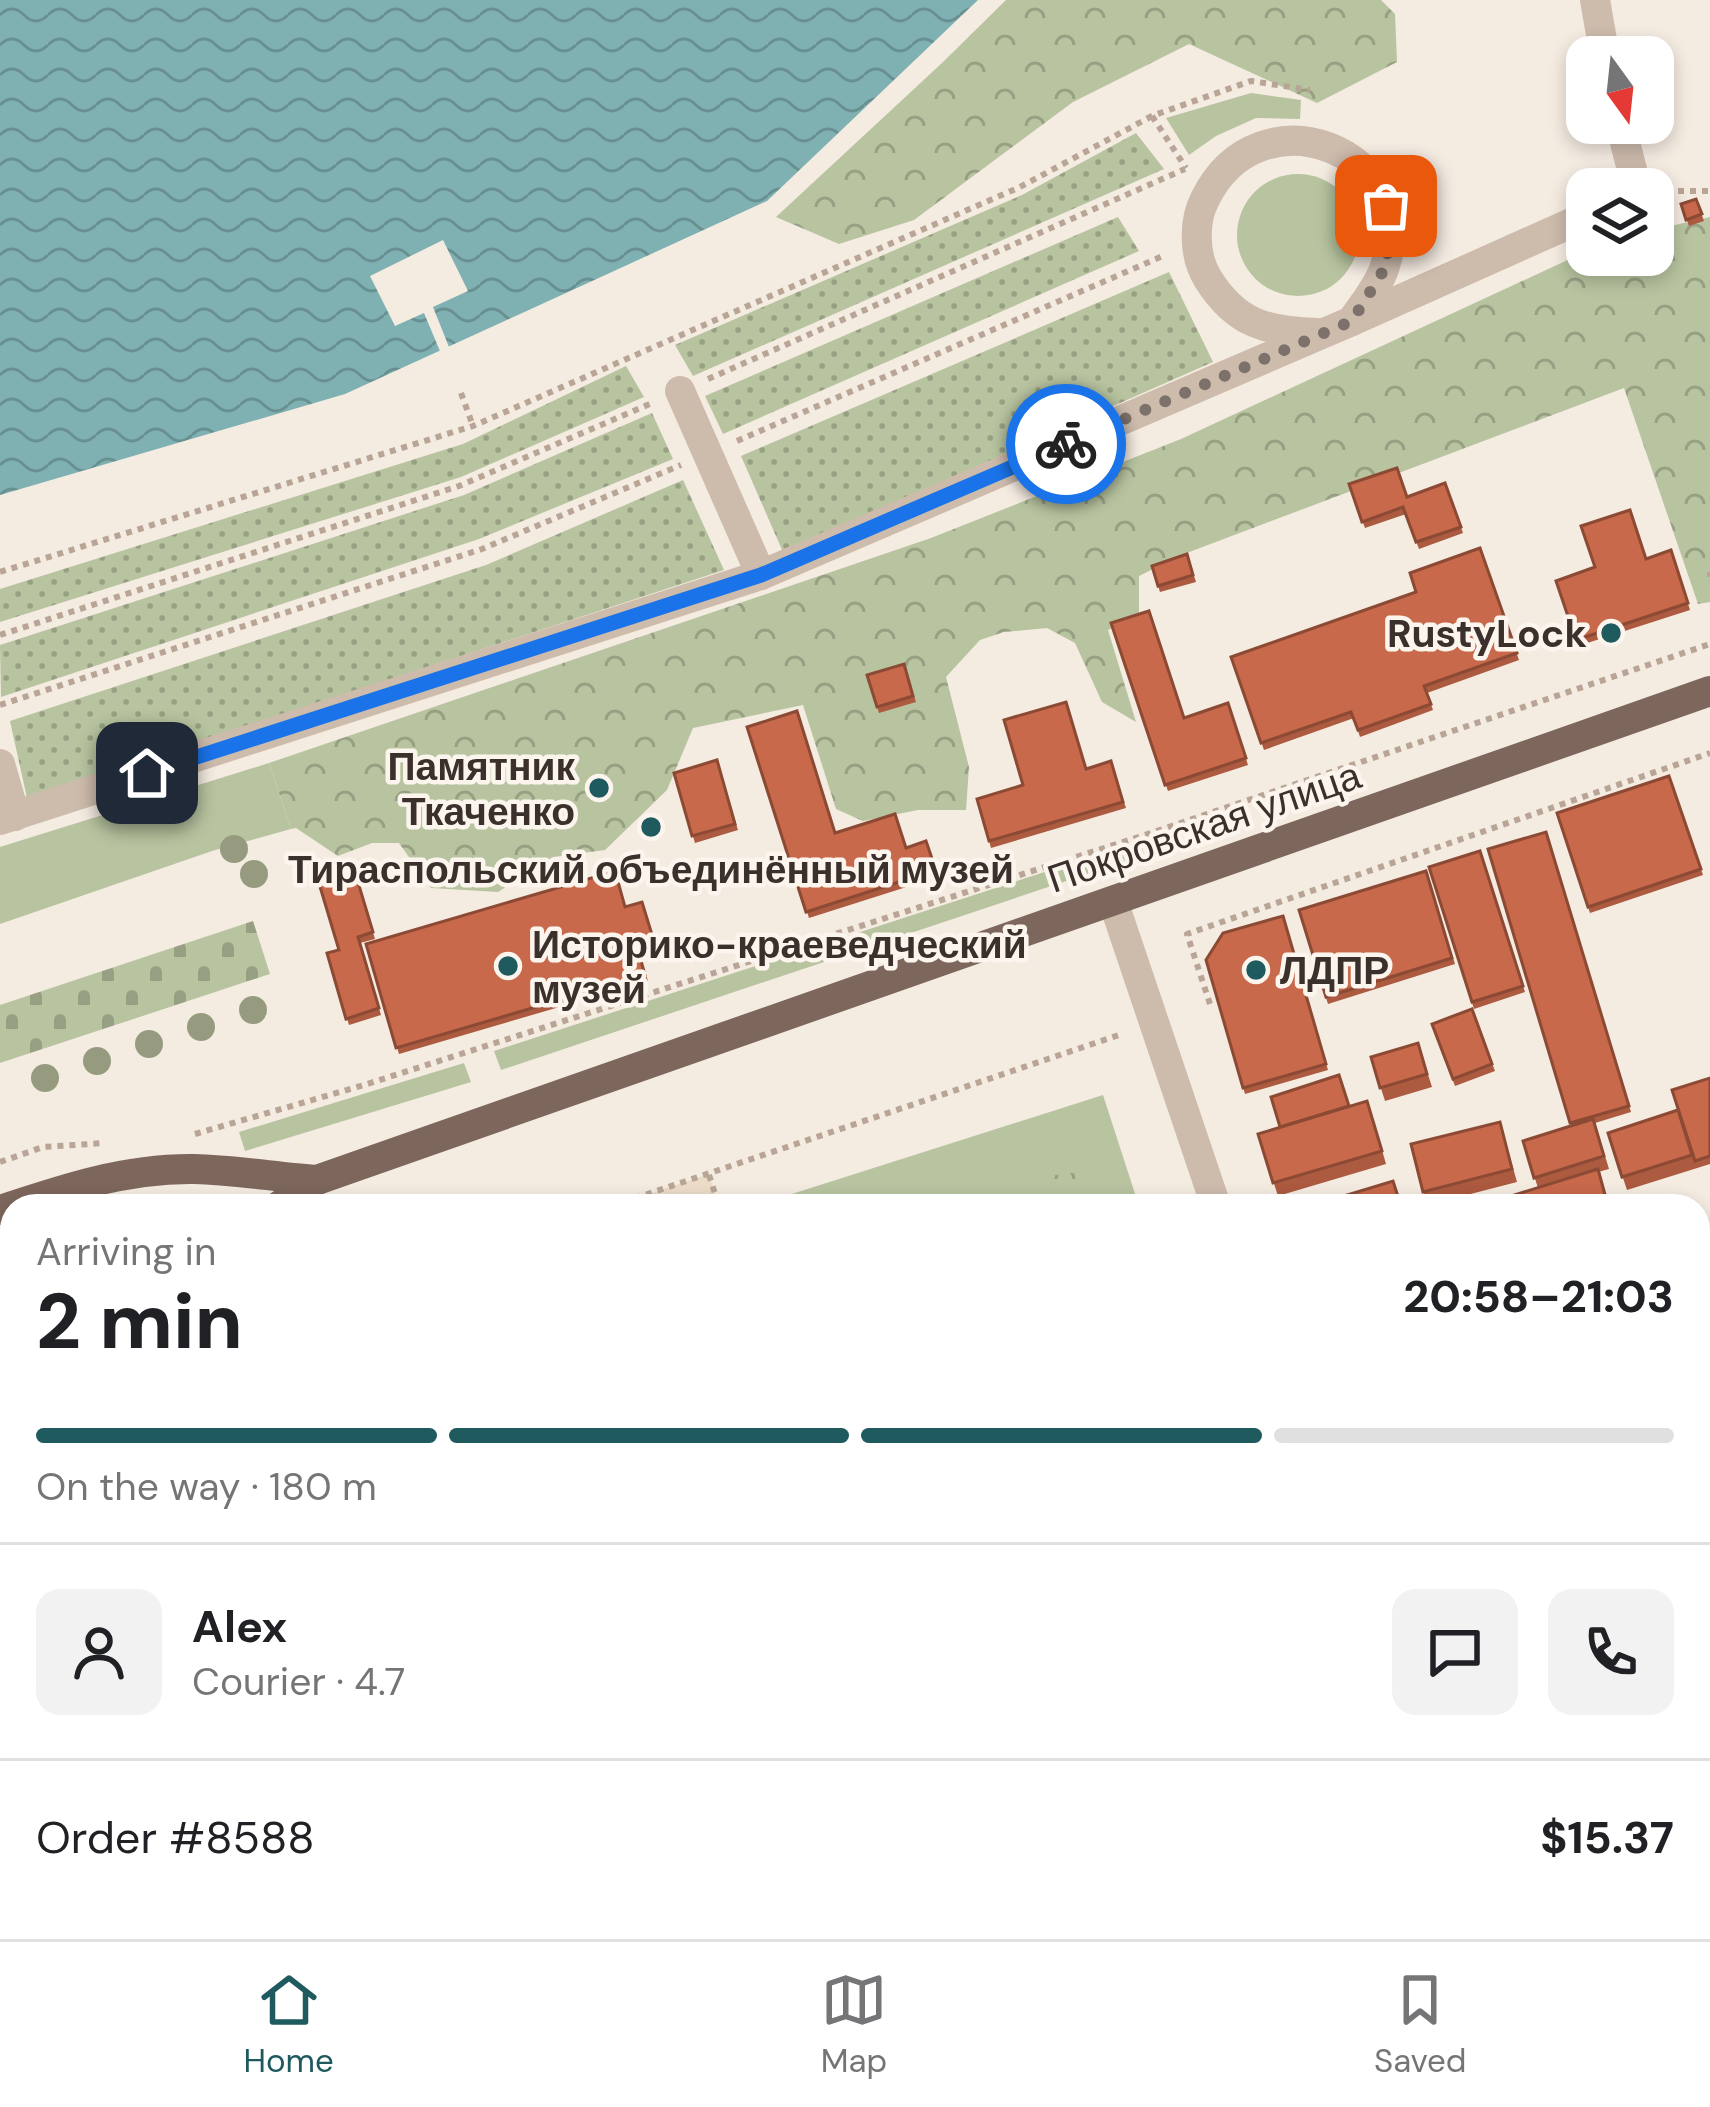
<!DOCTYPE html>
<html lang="en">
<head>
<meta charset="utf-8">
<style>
	body { margin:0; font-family:"DM Sans",sans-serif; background:#f2f2f2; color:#202124; height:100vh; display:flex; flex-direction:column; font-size:45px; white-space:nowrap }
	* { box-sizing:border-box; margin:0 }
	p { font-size:39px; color:#757577 }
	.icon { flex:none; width:66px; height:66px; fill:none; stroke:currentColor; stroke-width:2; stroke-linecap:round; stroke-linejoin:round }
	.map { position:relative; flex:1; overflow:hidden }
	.sheet { position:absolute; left:0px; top:1194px; width:1710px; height:747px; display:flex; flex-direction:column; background:#fff; border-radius:36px 36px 0 0; box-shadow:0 6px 18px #0003 }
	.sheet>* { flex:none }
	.needle { width:78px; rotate:165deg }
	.fabs { position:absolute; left:1566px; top:36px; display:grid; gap:24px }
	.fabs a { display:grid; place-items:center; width:108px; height:108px; border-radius:24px; background:#fff; box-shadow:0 6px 18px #0003; font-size:60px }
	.pin { position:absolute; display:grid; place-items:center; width:102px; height:102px; color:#fff; margin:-51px; border-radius:24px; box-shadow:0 6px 18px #0006 }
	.courier { position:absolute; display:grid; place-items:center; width:120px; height:120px; margin:-60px; border:9px solid #1a73e8; border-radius:50%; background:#fff; color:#222; box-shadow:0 3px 15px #0007 }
	.head em { font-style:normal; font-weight:800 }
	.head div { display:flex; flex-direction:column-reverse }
	.head { display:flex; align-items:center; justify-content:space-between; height:204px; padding:0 36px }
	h1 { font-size:78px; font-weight:800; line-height:90px }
	.bar { display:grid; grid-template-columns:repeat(4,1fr); gap:18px 12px; align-content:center; height:144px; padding:0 36px }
	.bar i { height:15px; border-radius:9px; background:#e0e0e0 }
	.bar .on { background:#1f5a5e }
	.bar p { grid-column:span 4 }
	.line { display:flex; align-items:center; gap:30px; padding:0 36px; border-top:3px solid #e0e0e0 }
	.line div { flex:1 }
	.round { display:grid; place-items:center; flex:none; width:126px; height:126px; border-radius:24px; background:#f2f2f2 }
	.tab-bar { display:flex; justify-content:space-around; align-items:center; height:168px; border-top:3px solid #e0e0e0; background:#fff; font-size:33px; color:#757577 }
	.tab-bar a { display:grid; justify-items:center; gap:6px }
	.tab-bar .on { color:#1f5a5e }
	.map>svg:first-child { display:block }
	.green { fill:#b8c4a0 }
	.forest { fill:url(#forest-crowns) }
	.cemetery { fill:url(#cemetery-stones) }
	.park { fill:url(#park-dots) }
	.plaza { fill:#ecdcc8 }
	.water { fill:url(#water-waves) }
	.pier { fill:#f4ebe1 }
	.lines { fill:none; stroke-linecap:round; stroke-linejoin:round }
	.path { stroke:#b9a596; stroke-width:6; stroke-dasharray:6 6; stroke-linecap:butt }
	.minor { stroke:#cdbbac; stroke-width:30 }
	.major { stroke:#7d675c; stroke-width:30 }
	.tree { fill:#969b7f }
	.wall { fill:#ac5a40 }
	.building { fill:#c8694b; stroke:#8c4a34; stroke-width:3 }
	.done { stroke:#7c716b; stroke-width:12; stroke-dasharray:0 21.6 }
	.route { stroke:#1a73e8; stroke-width:15 }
	.poi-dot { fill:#1f5a5e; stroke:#fbf5ee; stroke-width:4.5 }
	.labels { text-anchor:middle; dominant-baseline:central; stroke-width:9; stroke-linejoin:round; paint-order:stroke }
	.poi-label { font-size:39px; font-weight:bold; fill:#3b302b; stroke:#fbf5ee; text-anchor:end }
	.street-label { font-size:39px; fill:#3b302b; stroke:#fbf5ee }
</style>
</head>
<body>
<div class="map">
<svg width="1710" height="1939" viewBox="0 0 1710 1939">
	<defs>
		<pattern id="forest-crowns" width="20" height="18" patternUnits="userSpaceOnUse" patternTransform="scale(3)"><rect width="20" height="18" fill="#b8c4a0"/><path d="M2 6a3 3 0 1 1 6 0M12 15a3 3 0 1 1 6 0" fill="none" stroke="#97a083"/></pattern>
		<pattern id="cemetery-stones" width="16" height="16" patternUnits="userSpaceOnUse" patternTransform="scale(3)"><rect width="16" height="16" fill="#b8c4a0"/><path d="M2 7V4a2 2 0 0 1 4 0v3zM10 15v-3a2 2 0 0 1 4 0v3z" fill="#97a083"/></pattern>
		<pattern id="park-dots" width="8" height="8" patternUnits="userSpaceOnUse" patternTransform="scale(3)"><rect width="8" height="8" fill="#b8c4a0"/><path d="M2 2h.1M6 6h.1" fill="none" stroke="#97a083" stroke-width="1.8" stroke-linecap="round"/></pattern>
		<pattern id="water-waves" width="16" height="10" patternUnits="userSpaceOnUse" patternTransform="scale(3)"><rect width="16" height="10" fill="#7fb0b2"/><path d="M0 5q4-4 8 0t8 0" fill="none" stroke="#699091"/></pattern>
	</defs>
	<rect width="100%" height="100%" fill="#f4ebe1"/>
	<g class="green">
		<polygon points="1251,93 1301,100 1300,119 1256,118 1216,136 1189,155 1166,118"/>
		<circle cx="1298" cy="235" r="61"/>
		<polygon points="269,763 291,829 212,851 0,924 0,847"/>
		<polygon points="1140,841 1144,855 501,1070 494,1051"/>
		<polygon points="464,1063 471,1082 245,1151 239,1132"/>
		<polygon points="1103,1095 1139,1206 754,1206"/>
	</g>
	<g class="forest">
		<polygon points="1006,0 1381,0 1395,14 1397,62 1317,103 1189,44 1073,102 914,220 839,244 776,217 942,63"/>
		<polygon points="1710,217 1710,602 1698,604 1624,388 1184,554 1139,576 1139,614 1108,630 1136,722 1102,702 1075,643 1047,628 1004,632 980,640 946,677 969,767 966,810 918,810 863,821 836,809 803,705 693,728 667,790 605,850 553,857 498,892 431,888 399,843 372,843 338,856 296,828 291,829 269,763 931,538 1181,439 1587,251 1587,255 1653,255 1653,230"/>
		<polygon points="1072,1173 1107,1180 1120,1206 979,1206 1017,1180"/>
	</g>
	<polygon class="cemetery" points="253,921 270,974 0,1063 0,1005"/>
	<g class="park">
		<polygon points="1136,133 1164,169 693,376 675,345 1022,195"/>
		<polygon points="1118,217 1139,251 723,434 705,396"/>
		<polygon points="1169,272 1213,362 783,552 741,456"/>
		<polygon points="626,366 644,397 461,477 0,622 0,589 463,444"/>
		<polygon points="652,413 673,459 479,539 1,697 0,645 464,495"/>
		<polygon points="683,480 724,570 27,798 10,721 486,565"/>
	</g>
	<polygon class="plaza" points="709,1174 719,1206 625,1206 624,1202"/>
	<polygon class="water" points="0,0 978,0 767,201 345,394 0,495"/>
	<polygon class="pier" points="443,240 468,291 433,307 451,352 442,356 424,313 395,326 370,276"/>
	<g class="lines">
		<g class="path">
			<polyline points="1152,116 1186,168"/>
			<polyline points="1666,191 1710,191"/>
			<polyline points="708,379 1185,169"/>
			<polyline points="461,393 473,426"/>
			<polyline points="737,441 1165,255"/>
			<polyline points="0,572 473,426 1020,187 1152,116 1251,81 1310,90"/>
			<polyline points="1710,572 1710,577"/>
			<polyline points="0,635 459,486 652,403"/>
			<polyline points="0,705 482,549 681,465"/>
			<polyline points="1210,1004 1187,934 1710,753"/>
			<polyline points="195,1134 364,1085 1151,833 1710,644"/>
			<polyline points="0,1162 43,1147 105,1143"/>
			<polyline points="709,1175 719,1206"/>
			<polyline points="612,1206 1122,1034"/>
			<polyline points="0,1387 12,1383"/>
			<polyline points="347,1929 351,1939"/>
		</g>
		<g class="minor">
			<polyline points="1595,0 1605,57"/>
			<polyline points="1620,123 1637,189"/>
			<path d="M1317,333C1266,331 1236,324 1208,279C1194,257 1193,222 1205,199C1259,88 1421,150 1385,266C1379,286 1363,304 1352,321"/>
			<polyline points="680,391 761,575"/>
			<polyline points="0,764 15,816"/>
			<polyline points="0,820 761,575 1352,321 1587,216"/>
			<polyline points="1113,901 1216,1206"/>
			<polyline points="1698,1455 1709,1483"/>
			<polyline points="12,1839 6,1865 12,1872"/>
			<polyline points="60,1929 68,1939"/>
			<polyline points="402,1929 405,1939"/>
			<polyline points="1458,1929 1461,1939"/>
			<polyline points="427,1939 453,1929"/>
		</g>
		<g class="major">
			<polyline points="279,1206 317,1180 1710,691"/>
			<path d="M0,1210C63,1189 126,1168 194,1169C235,1170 276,1177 317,1180"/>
			<polyline points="0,1329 12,1325"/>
		</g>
	</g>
	<g class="tree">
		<circle cx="234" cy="849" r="14"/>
		<circle cx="254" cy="874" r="14"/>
		<circle cx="253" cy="1010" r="14"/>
		<circle cx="201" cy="1027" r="14"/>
		<circle cx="149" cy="1044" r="14"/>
		<circle cx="97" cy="1061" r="14"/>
		<circle cx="45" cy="1078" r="14"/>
	</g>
	<g class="wall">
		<polygon points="1696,199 1704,221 1689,226 1681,204"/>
		<polygon points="1445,483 1463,533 1419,549 1406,514 1365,528 1349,484 1407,497"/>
		<polygon points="1480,548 1519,660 1427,693 1433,710 1360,737 1354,718 1264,750 1231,657 1416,592"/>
		<polygon points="1671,550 1690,610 1578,646 1556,581 1595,567 1646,559"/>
		<polygon points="1187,554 1196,582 1160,592 1152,566"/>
		<polygon points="1111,623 1185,718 1228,703 1248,765 1168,791"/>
		<polygon points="904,664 916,702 879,713 867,675"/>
		<polygon points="747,727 835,833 906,848 926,841 938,877 809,918"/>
		<polygon points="717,760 738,830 695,843 674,773"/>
		<polygon points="1111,761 1126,808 991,848 977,799"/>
		<polygon points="1669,776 1703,875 1590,913 1557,813"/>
		<polygon points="1546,832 1631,1112 1595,1123 1609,1169 1598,1172 1609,1206 1511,1206 1538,1188 1523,1141 1571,1126 1488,849"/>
		<polygon points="1480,851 1525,992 1474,1009 1429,867"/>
		<polygon points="354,869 375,939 360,943 381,1015 349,1025 327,953 339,950"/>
		<polygon points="1426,871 1455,964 1328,1004 1299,910"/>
		<polygon points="626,907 645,908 655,944 638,949 648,981 399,1054 366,944"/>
		<polygon points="1283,916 1328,1070 1245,1094 1206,960"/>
		<polygon points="1472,1009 1495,1071 1455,1086 1432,1024"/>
		<polygon points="1418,1043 1432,1087 1385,1101 1371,1057"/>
		<polygon points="1710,1078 1710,1164 1627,1190 1608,1133 1678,1110"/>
		<polygon points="1349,1107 1372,1115 1386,1164 1278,1196 1258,1134"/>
		<polygon points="1500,1122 1517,1182 1428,1205 1423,1192"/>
		<polygon points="0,1589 12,1591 12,1683 0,1687"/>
		<polygon points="0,1726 12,1760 12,1798 0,1802"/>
		<polygon points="123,1929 183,1929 153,1939 127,1939"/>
		<polygon points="800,1929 930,1929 910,1936"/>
		<polygon points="1052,1929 1055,1939 990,1939"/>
		<polygon points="1213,1929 1270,1929 1240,1939 1216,1939"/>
		<polygon points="1284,1929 1371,1929 1375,1939 1288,1939"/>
	</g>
	<g class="building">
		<polygon points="1696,199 1702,214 1686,220 1681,204"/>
		<polygon points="1397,468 1407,497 1445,483 1461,527 1416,542 1403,507 1362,522 1349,484"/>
		<polygon points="1630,510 1646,559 1671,550 1688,603 1576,640 1556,581 1595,567 1581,526"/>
		<polygon points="1480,548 1517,653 1424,686 1431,704 1358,730 1351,712 1261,743 1231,657 1416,592 1410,573"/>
		<polygon points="1187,554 1193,575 1158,586 1152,566"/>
		<polygon points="1149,611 1184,718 1228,703 1246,758 1165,785 1111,623"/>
		<polygon points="904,664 913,696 877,707 867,675"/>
		<polygon points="1066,702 1086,769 1111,761 1123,802 989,841 977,799 1023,785 1004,720"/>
		<polygon points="797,711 835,833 895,814 906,848 926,841 936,870 806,912 747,727"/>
		<polygon points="717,760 735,824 692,836 674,773"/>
		<polygon points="1669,776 1701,869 1588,907 1557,813"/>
		<polygon points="1546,832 1629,1106 1570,1123 1488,849"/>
		<polygon points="1480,851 1523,986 1472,1002 1429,867"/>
		<polygon points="354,869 373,932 358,937 379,1008 346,1019 327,953 339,950 318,880"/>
		<polygon points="615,871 625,907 642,902 653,938 636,943 645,975 396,1048 366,944"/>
		<polygon points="1426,871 1452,958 1326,997 1299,910"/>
		<polygon points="1283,916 1326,1064 1243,1088 1206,960 1223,933"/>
		<polygon points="1472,1009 1492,1064 1453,1079 1432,1024"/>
		<polygon points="1418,1043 1427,1074 1380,1088 1371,1057"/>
		<polygon points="1339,1075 1349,1106 1280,1127 1271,1097"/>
		<polygon points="1710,1078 1710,1156 1695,1161 1672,1090"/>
		<polygon points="1367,1101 1382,1151 1273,1183 1258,1134"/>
		<polygon points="1678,1110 1692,1155 1622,1177 1608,1133"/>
		<polygon points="1593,1119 1604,1156 1534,1178 1523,1141"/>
		<polygon points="1500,1122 1512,1169 1423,1192 1411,1144"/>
		<polygon points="1598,1169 1607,1202 1594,1206 1511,1206 1508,1197"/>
		<polygon points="1393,1181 1401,1206 1311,1206"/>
		<polygon points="1470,1196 1473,1206 1442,1206"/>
		<polygon points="1710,1287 1710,1376 1698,1339 1698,1291"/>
		<polygon points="1710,1572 1710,1912 1705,1913 1698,1891 1698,1576"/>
		<polygon points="10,1586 12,1592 12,1662 0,1666 0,1589"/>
		<polygon points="0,1726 12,1761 12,1777 0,1781"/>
		<polygon points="643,1929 648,1939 614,1939"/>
		<polygon points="662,1929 705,1929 709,1939 657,1939 655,1931"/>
		<polygon points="717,1929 796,1929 800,1939 720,1939"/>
		<polygon points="800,1929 907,1929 911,1939 803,1939"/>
		<polygon points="986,1929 1051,1929 1051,1930 1026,1939 990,1939"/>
		<polygon points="1284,1929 1371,1929 1372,1931 1348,1939 1310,1939 1306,1930 1287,1936"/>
		<polygon points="1608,1929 1617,1929 1620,1939 1578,1939"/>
	</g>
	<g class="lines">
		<polyline class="done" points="1066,444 1352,321 1385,268 1390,237 1386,206"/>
		<polyline class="route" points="147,773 761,575 1066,444"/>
	</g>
	<g class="poi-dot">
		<circle cx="1611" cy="633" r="12"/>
		<circle cx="599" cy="788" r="12"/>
		<circle cx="651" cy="827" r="12"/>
		<circle cx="508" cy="966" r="12"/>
		<circle cx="1256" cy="970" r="12"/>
	</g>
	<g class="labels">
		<g class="poi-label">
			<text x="1587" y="633">RustyLock</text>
			<text x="575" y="766">Памятник<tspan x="575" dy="45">Ткаченко</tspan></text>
			<text x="651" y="869" text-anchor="middle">Тираспольский объединённый музей</text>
			<text x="532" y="944" text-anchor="start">Историко-краеведческий<tspan x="532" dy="45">музей</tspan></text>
			<text x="1280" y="970" text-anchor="start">ЛДПР</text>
		</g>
		<g class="street-label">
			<text transform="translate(1204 827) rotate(-19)">Покровская улица</text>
		</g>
	</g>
</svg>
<div class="fabs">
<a><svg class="needle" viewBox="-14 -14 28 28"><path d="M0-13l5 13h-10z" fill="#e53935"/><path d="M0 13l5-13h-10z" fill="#757577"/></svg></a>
<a><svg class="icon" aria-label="layers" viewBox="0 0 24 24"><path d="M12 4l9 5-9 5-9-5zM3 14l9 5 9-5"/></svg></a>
</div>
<div class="pin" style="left:1386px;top:206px;background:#ea580c"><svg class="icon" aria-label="bag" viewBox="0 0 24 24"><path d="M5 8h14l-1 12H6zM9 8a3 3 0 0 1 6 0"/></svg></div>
<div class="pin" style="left:147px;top:773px;background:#1f2937"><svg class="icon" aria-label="home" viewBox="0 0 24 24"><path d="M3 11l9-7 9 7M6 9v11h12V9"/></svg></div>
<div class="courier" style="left:1066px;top:444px"><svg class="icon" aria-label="bike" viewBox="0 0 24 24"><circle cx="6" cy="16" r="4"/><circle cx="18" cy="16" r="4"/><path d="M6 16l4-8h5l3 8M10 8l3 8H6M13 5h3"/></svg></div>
<section class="sheet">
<div class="head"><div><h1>2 min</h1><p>Arriving in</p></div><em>20:58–21:03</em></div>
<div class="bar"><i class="on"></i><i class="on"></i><i class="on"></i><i></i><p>On the way · 180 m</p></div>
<div class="line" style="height:216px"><a class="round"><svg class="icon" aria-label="person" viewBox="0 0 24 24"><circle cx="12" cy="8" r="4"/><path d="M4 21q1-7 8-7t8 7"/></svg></a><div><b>Alex</b><p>Courier · 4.7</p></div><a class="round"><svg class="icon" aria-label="chat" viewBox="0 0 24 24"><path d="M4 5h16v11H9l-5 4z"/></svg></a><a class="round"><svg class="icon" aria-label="phone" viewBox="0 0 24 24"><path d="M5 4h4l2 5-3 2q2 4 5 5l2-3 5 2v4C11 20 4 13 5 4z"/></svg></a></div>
<div class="line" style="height:156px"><div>Order #8588</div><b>$15.37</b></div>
</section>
</div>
<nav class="tab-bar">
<a class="on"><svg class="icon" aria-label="home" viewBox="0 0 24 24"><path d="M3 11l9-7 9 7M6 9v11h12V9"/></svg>Home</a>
<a><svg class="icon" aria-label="map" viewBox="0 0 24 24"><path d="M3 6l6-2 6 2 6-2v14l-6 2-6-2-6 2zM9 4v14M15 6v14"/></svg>Map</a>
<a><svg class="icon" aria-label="saved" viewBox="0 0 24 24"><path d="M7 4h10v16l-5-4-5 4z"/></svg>Saved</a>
</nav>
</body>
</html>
